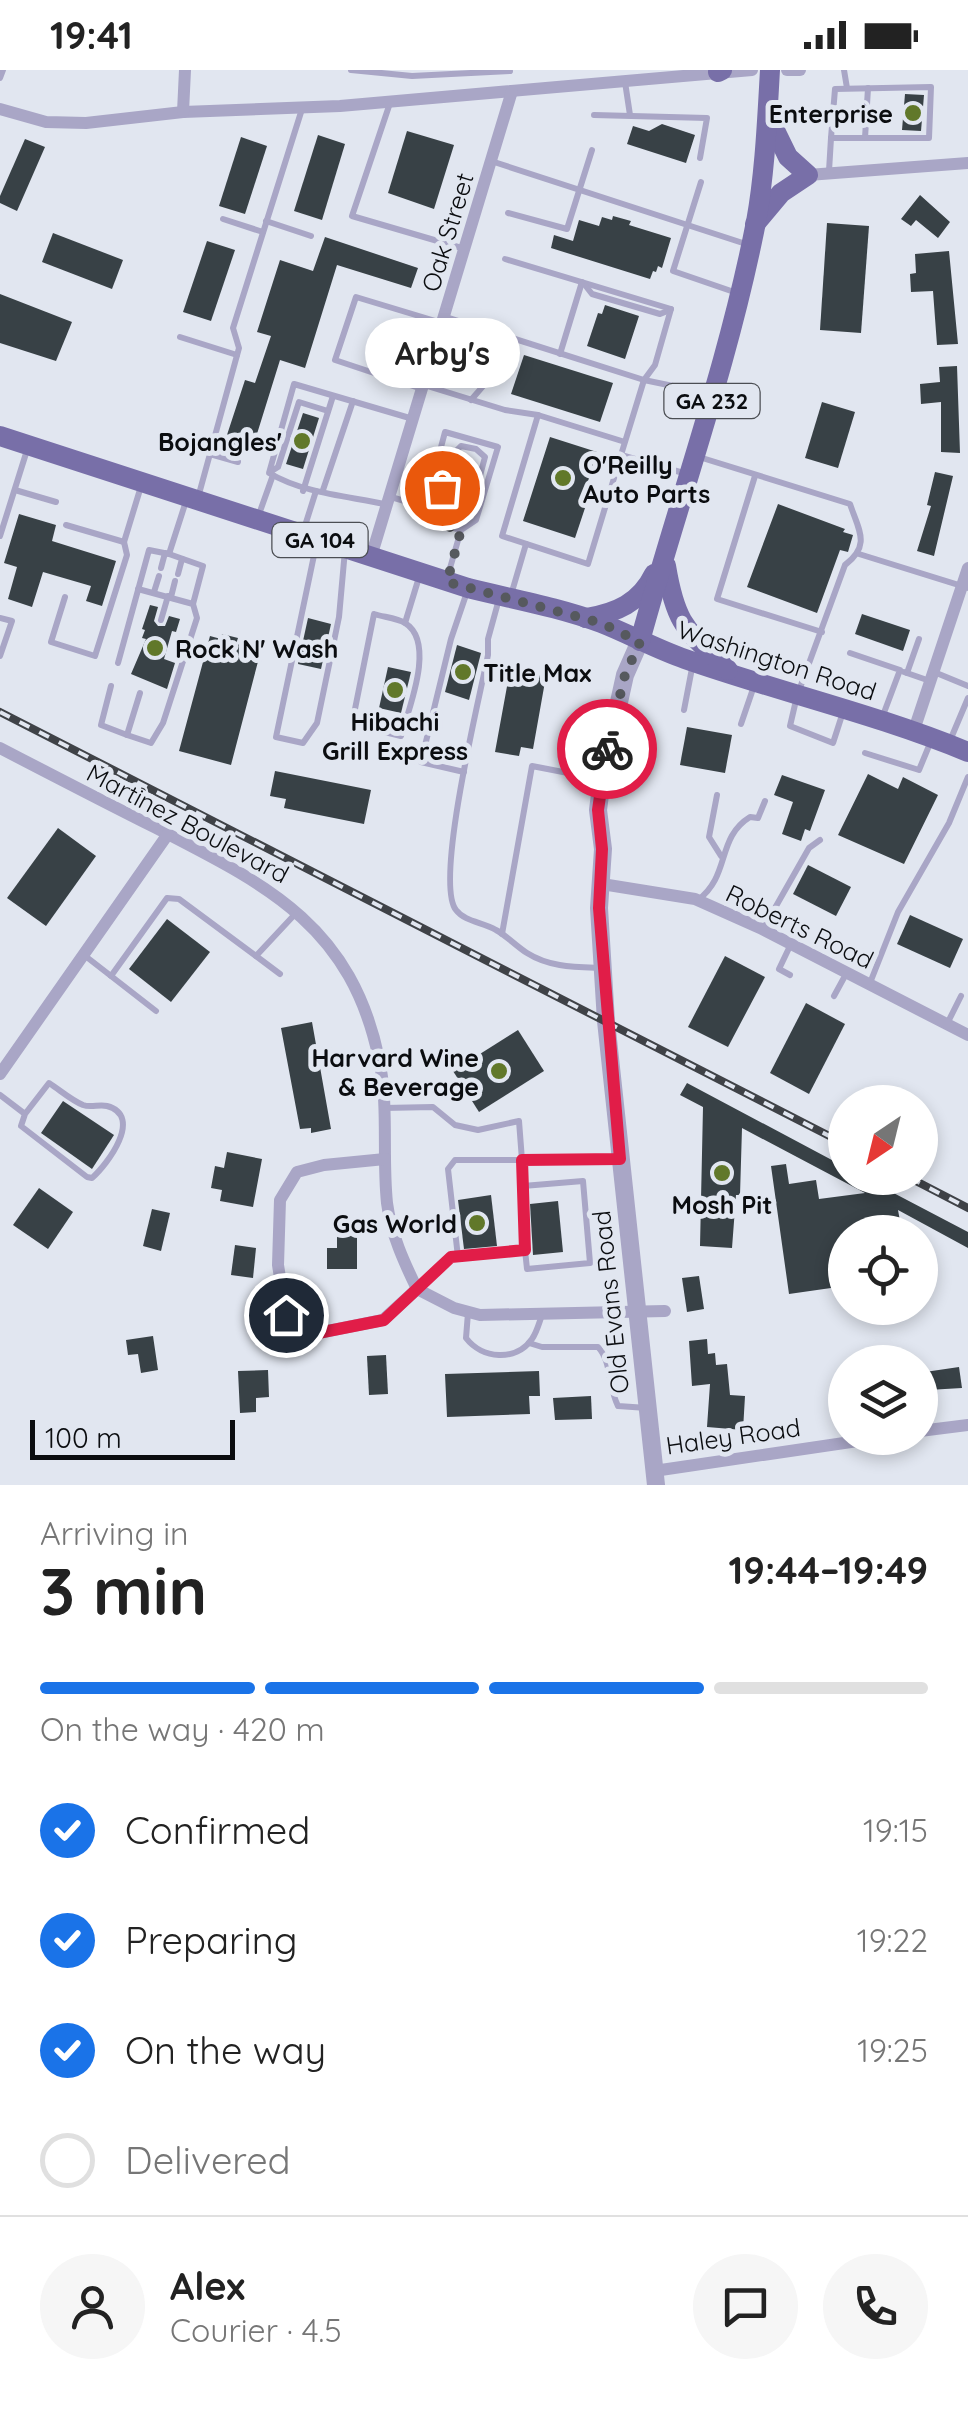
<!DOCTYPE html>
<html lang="en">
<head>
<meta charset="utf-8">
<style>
	body { margin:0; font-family:Quicksand,sans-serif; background:#f6f6f6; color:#222; height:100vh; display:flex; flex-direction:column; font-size:38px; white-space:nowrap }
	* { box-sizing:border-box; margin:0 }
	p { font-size:32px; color:#767676 }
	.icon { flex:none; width:55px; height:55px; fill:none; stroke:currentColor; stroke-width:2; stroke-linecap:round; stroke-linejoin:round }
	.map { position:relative; height:1415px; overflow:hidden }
	.details { display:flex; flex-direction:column; background:#fff; flex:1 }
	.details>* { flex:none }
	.needle { width:65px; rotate:215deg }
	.tools { position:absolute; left:828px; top:1015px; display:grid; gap:20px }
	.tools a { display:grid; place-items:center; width:110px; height:110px; border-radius:50%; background:#fff; box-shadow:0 5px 15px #0003; font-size:50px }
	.scale { position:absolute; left:30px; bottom:25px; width:205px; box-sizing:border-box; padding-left:10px; border:5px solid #0b0d10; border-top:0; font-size:28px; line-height:35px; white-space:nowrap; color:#0b0d10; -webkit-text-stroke:8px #e1e6f0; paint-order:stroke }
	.pin { position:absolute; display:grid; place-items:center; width:85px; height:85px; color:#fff; margin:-42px; border:5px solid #fff; border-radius:50%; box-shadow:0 2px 10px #0007 }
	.courier { position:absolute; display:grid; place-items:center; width:100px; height:100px; margin:-50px; border:8px solid #e11d48; border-radius:50%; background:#fff; color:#222; box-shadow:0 2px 12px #0007 }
	.bubble { position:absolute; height:70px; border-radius:35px; background:#fff; box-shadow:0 5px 15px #0003; font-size:32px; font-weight:700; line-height:70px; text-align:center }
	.summary em { font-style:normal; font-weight:700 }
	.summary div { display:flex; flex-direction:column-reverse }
	.summary { display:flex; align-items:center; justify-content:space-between; height:170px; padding:0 40px }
	h1 { font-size:65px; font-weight:700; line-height:75px }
	.bar { display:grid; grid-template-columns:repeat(4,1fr); gap:15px 10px; align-content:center; height:120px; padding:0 40px }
	.bar i { height:12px; border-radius:8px; background:#e0e0e0 }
	.bar .current { background:#1a73e8 }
	.bar p { grid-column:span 4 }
	.line { display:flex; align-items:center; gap:25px; padding:0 40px; border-top:2px solid #e0e0e0 }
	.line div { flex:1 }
	.round { display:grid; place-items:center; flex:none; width:105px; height:105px; border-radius:52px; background:#f6f6f6 }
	ol { padding:0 40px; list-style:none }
	li { display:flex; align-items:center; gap:30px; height:110px }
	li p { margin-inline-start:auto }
	li .icon { padding:10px; border-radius:50%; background:#1a73e8; color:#fff; stroke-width:4 }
	li:last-child { color:#767676 }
	li i { width:55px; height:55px; border:5px solid #e0e0e0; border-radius:50% }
	.status { display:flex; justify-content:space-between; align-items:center; height:70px; padding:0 50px; background:#fff; direction:ltr }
	.status svg { height:28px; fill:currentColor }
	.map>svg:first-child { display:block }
	.building { fill:#384146 }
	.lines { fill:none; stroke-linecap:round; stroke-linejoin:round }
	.service { stroke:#a9a6c6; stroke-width:6 }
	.minor { stroke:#a9a6c6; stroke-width:12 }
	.tertiary { stroke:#a9a6c6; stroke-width:18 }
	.primary { stroke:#786fa8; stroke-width:20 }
	.rail-casing { stroke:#3f4247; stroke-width:8 }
	.rail { stroke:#e1e6f0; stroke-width:4; stroke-dasharray:11; stroke-linecap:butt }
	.done { stroke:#56595e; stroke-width:10; stroke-dasharray:0 18 }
	.route { stroke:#e11d48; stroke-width:12 }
	.poi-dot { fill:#61782a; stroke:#e1e6f0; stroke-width:4 }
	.labels { text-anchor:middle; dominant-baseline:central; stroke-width:10; stroke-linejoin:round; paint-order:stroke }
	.shield { fill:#e1e6f0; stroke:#4b4e53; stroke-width:2.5 }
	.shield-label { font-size:22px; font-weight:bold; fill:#0b0d10 }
	.poi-label { font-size:25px; font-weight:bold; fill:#0b0d10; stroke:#e1e6f0; text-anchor:end }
	.street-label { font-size:25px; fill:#0b0d10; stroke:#e1e6f0 }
</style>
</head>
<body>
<div class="status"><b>19:41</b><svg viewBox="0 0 49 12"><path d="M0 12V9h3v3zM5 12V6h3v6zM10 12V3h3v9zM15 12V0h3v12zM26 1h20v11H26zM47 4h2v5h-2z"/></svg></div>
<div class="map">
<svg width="968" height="1415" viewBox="0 0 968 1415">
	<rect width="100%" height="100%" fill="#e1e6f0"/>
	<g class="building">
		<polygon points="905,24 924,25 921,61 902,60"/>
		<polygon points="662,54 695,65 686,93 627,74 633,56 649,61"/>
		<polygon points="407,61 454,75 434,139 388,123"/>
		<polygon points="318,65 345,74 322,150 294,141"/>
		<polygon points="241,67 267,76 245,144 219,136"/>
		<polygon points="25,69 45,77 17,141 0,133 0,126"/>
		<polygon points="920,125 950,152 938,168 916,150 911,156 901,149"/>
		<polygon points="613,146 631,151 629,155 671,168 662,198 658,196 656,202 653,201 650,209 551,178 554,165 573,171 579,150 599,156 602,147 612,150"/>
		<polygon points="827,153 869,156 861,263 820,260"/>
		<polygon points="53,163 123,190 112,219 42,192"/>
		<polygon points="325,167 418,198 411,218 337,195 305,298 280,290 252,380 225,371 245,310 255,313 271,266 257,262 280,190 313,201"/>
		<polygon points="207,171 235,180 211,251 183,242"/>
		<polygon points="949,181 958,274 937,275 933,221 911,222 910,204 916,203 915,184"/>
		<polygon points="0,224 72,252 56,291 0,273"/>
		<polygon points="605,235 639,246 625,289 587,276 598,243 602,244"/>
		<polygon points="524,285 613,313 600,352 511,324"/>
		<polygon points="957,296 960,383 941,382 941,332 921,334 920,314 940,312 939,297"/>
		<polygon points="822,332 855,342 838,398 805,388"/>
		<polygon points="303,343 319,348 303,399 286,394"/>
		<polygon points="550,367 597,382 581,434 586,435 575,468 523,451"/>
		<polygon points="458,391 476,396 468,433 460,453 441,447"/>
		<polygon points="935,402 953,406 934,486 917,481 931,436 927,435"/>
		<polygon points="778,434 845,459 843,462 853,465 848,482 840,480 817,543 747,517"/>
		<polygon points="19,444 56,455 52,471 116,491 102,536 86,531 91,516 43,502 32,537 8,529 17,497 4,493"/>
		<polygon points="150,535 158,537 154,551 158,556 165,556 169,546 180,549 176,562 172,561 164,589 175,593 167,619 131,604 146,569 142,568 145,560 142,559"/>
		<polygon points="862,544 910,560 903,581 855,564"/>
		<polygon points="308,548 331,554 321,599 298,594"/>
		<polygon points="222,564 238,568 236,574 261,580 231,695 179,681 210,566 221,569"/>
		<polygon points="457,575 481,583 469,630 445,622"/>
		<polygon points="388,597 411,602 401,643 379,638"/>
		<polygon points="510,600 546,606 533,679 521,677 519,686 495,682"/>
		<polygon points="687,657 732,665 725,703 680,695"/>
		<polygon points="275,701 371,720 364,754 284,738 286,729 270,726"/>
		<polygon points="868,704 898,719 903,707 938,725 904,794 838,765"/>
		<polygon points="782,705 825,720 810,761 805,759 801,771 782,764 793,732 774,725"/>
		<polygon points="58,758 96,786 46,856 7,828"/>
		<polygon points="808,795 851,817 836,846 793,824"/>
		<polygon points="910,845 963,869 950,898 897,874"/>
		<polygon points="167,849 210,882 171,932 129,899"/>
		<polygon points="725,886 765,907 728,977 688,957"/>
		<polygon points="806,933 845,954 809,1024 770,1003"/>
		<polygon points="312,952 331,1059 311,1063 311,1058 300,1059 281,958"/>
		<polygon points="518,960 544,1001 479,1042 453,1001"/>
		<polygon points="687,1013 845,1097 845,1108 865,1108 968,1162 968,1178 898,1140 902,1162 845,1162 845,1216 789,1224 771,1096 786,1094 789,1114 816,1110 819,1129 865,1123 742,1058 740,1125 736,1125 732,1178 700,1176 703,1037 680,1025"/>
		<polygon points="63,1031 114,1065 92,1099 41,1063"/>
		<polygon points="227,1082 262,1089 253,1137 220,1131 222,1120 211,1118 215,1096 224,1098"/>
		<polygon points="39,1118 73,1142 48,1179 13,1155"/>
		<polygon points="491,1125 497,1176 464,1179 458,1130"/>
		<polygon points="558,1131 563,1182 533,1185 530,1134"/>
		<polygon points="152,1139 170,1143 161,1181 143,1176"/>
		<polygon points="337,1159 357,1159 357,1199 327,1199 327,1178 337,1178"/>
		<polygon points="235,1175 256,1178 253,1208 231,1205"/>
		<polygon points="699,1206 704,1239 687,1242 682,1208"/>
		<polygon points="153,1266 158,1300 141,1303 138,1284 128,1285 126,1270"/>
		<polygon points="707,1269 708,1284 715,1283 716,1295 727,1294 730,1325 745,1326 743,1360 707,1357 710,1314 692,1316 689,1271"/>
		<polygon points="386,1285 388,1324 369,1325 367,1286"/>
		<polygon points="959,1297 962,1318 928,1320 925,1302"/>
		<polygon points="268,1300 269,1327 256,1328 256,1342 240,1343 238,1301"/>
		<polygon points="539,1301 540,1326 529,1326 530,1344 447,1347 445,1304"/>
		<polygon points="591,1326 592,1349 555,1350 553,1328"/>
	</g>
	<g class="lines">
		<g class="service">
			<polyline points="351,0 412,6 510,1"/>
			<polyline points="844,0 847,18"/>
			<polyline points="0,8 3,0"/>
			<polyline points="625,12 630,45"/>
			<polygon points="931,17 929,68 831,68 835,19"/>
			<polyline points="390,33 352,146 465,179"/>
			<polyline points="594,45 707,48 700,88"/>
			<polyline points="865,68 868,18"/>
			<polyline points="491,91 749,175"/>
			<polyline points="829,101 831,68"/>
			<polyline points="701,112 673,201 737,223"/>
			<polyline points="508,143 567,159 592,80"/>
			<polyline points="223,149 263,162"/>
			<polyline points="266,151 311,166"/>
			<polyline points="505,189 671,239"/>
			<polyline points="585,215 592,224 660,244 670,240"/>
			<polyline points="446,247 644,310 707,323"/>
			<polyline points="180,267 237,285"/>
			<polyline points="560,284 582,212"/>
			<polyline points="424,315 505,340 538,345"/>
			<polyline points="422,319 335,290 356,227 442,253"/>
			<path d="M471,330C499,298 498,302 488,261"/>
			<polyline points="625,372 538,345 502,466 588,494 621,385 644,310 655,295 671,239"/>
			<polyline points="210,384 238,392"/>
			<polyline points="621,385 687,404"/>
			<path d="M699,387L850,434C859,461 871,475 845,495L797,626L790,656L833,673L843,642"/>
			<polyline points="270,402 278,397 299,332 328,341"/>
			<polyline points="755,406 717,529 822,562"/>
			<polyline points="15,420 56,432"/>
			<polyline points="323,420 353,331"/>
			<polyline points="303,421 333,326"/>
			<polyline points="199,424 239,278 233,258 302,39"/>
			<polyline points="391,427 425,437"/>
			<path d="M389,435C348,426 305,424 269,403L294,314L413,349"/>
			<polyline points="258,447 273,405"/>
			<polyline points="432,452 452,385 461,376 476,379 485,387 474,428 477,439"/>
			<polyline points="66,455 124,472 142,413"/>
			<polyline points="303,462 316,421"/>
			<polyline points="0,466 28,377"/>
			<polyline points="317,471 276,667 303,673 317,653 339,547 345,480"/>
			<polyline points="169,484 203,496 193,534"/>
			<polyline points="859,484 968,518"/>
			<polyline points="161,498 165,483"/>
			<polyline points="178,504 182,489"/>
			<polyline points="448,505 461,460 476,450 498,377 445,362 422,449 461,460"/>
			<polyline points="154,522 159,506"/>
			<polyline points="511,525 526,474"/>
			<polyline points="65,527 51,572 95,586 127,485 124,472"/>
			<polyline points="171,527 175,511"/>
			<path d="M499,529L488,569V585C480,626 434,812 456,840C465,852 483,852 496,860C507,866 516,876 527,883C549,897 574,897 600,898"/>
			<path d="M374,544C383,547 397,548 405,553C436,572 409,638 401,666L352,654Z"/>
			<polyline points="0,548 12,551 0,586"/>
			<polyline points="161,550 168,526"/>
			<polyline points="405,553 420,504"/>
			<polyline points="850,583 900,600 882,648"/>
			<polyline points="118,593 149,480 169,484 187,428"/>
			<polyline points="904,602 930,611"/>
			<polyline points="934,602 968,616"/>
			<polyline points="907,603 919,569"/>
			<polyline points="111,616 101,655 127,665 140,623"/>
			<polyline points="684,640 693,593"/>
			<polyline points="741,654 755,613"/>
			<polyline points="127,665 151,673 163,653 197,548 193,534 138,519"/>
			<polyline points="949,673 968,628"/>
			<polyline points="865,683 919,700 931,671"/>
			<polyline points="464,702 421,692 451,569 468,519"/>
			<polyline points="717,725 709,767 721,786"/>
			<path d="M698,830C731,805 716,768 750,747L758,748L765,731"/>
			<polyline points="763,859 809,778 820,770"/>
			<polyline points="502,864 532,696 599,709"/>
			<polyline points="84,885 111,906"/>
			<polyline points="256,886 280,904"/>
			<polyline points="790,905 779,899 790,876"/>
			<polyline points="870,913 898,842 949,753 968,707"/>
			<polyline points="834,926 846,904"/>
			<polyline points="156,941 111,906 167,828 179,829 256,886 297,842"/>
			<polyline points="947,954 961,926"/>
			<path d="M0,1025L25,1044L49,1013C60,1020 71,1030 83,1035C91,1038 99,1034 107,1036C144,1046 107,1095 92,1108L87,1107L21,1056L25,1044"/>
			<polyline points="384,1038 433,1037 455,1055 478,1060 519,1051 522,1090 455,1090 448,1099 458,1187"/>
			<polyline points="523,1116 583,1111 590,1193 527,1199 525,1180"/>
			<polyline points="418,1219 451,1187 525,1180 522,1090 619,1089"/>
			<path d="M468,1243L466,1268C482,1289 516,1292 532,1269C537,1262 539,1253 542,1245"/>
			<path d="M529,1273L542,1277H598C612,1292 608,1317 618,1336L647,1338"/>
		</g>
		<g class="minor">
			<polyline points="787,0 800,0"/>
			<polyline points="0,39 46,52 86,53 183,42 340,36 752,0"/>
			<polyline points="183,42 185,0"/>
			<polyline points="808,105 968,93"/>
			<polyline points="371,487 512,21"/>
			<polyline points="914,660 968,498"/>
			<path d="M0,678C52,705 104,732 156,758C267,815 351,855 379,989C389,1036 382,1085 387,1133C391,1164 404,1192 417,1219L454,1238L480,1245L665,1241"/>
			<polyline points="602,814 695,829 760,858 968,965"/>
			<polyline points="0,1004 168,764"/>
			<polyline points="385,1089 324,1095 297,1102 280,1130 278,1195 286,1245 318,1263 383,1250 417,1219"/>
			<polyline points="920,1361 968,1355"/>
			<polyline points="654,1401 878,1368"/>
		</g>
		<polyline class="tertiary" points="640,571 625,605 602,709 598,740 603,779 599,838 606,951 656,1415"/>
		<g class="primary">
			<polyline points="718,2 722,0"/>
			<polyline points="755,154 781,123 808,105 788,87 768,46"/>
			<path d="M0,366L468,518C512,529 558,537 601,553C629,564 656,579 685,589C779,622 876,644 968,682"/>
			<path d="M666,496C676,556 686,559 728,600"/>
			<path d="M586,548C616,543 640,533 654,504"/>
			<path d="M640,571C678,432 728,295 756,152C765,102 767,51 770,0"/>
		</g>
		<g class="rail-casing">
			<g id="rail">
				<polyline points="0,642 845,1074"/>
				<polyline points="910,1108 968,1138"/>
			</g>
		</g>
		<use href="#rail" class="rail"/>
	</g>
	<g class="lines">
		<polyline class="done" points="442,418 432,452 461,460 447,512 601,553 640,572 625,605 607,679"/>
		<polyline class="route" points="286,1245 318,1263 384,1250 451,1187 525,1180 522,1090 620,1089 599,838 602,779 598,740 607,679"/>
	</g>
	<g class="poi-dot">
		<circle cx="913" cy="43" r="10"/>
		<circle cx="302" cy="371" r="10"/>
		<circle cx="563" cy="408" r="10"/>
		<circle cx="155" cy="578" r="10"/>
		<circle cx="463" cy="602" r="10"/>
		<circle cx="395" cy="620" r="10"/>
		<circle cx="499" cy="1001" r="10"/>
		<circle cx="722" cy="1103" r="10"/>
		<circle cx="477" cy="1153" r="10"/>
	</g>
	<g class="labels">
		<g class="shield">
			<rect x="664.5" y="314" width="95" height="34" rx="8"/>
			<rect x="272.5" y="453" width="95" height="34" rx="8"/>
		</g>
		<g class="shield-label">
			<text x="712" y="331">GA 232</text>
			<text x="320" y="470">GA 104</text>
		</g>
		<g class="poi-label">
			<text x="893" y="43">Enterprise</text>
			<text x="282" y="371">Bojangles'</text>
			<text x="583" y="394" text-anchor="start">O'Reilly<tspan x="583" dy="29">Auto Parts</tspan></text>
			<text x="175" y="578" text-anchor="start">Rock N' Wash</text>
			<text x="483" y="602" text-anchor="start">Title Max</text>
			<text x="395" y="651" text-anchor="middle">Hibachi<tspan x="395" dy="29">Grill Express</tspan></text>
			<text x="479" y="987">Harvard Wine<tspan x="479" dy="29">&amp; Beverage</tspan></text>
			<text x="722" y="1134" text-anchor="middle">Mosh Pit</text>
			<text x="457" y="1153">Gas World</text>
		</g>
		<g class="street-label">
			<text transform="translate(447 162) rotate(-73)">Oak Street</text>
			<text transform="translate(777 590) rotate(18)">Washington Road</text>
			<text transform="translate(188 753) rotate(28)">Martinez Boulevard</text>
			<text transform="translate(800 856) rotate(26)">Roberts Road</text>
			<text transform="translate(610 1232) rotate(-96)">Old Evans Road</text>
			<text transform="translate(733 1366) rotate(-8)">Haley Road</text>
		</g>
	</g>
</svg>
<div class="tools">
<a><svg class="needle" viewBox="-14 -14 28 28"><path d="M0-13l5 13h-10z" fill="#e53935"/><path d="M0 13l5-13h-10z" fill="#767676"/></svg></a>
<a><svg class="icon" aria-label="locate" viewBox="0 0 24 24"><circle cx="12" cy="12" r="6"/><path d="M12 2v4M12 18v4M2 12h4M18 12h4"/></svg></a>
<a><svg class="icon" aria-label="layers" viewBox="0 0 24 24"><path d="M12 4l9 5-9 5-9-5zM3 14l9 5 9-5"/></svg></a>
</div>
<div class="scale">100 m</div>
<div class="pin" style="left:442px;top:418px;background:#ea580c"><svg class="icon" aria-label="bag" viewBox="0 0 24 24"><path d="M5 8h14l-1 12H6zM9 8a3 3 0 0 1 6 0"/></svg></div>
<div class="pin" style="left:286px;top:1245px;background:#1f2937"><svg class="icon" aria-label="home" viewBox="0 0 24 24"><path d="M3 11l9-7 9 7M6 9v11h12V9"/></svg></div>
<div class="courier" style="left:607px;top:679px"><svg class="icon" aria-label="bike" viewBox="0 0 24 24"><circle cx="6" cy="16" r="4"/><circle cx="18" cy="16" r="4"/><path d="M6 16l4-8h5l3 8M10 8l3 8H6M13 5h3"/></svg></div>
<div class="bubble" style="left:365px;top:248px;width:155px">Arby's</div>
</div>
<section class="details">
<div class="summary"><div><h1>3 min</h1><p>Arriving in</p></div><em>19:44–19:49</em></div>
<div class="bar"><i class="current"></i><i class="current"></i><i class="current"></i><i></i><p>On the way · 420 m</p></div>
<ol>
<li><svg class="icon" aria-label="check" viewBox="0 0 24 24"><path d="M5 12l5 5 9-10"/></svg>Confirmed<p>19:15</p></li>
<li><svg class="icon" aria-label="check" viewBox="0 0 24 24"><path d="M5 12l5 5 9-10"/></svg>Preparing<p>19:22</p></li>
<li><svg class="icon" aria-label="check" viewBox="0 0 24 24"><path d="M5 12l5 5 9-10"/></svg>On the way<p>19:25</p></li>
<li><i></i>Delivered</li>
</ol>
<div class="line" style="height:180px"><a class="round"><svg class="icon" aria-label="person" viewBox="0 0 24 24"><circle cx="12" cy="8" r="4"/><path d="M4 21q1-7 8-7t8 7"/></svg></a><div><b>Alex</b><p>Courier · 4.5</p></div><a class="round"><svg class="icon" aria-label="chat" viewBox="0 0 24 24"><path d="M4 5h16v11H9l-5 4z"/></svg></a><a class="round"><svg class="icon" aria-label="phone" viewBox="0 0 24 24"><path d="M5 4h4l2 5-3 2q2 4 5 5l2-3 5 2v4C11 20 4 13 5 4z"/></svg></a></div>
</section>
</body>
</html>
